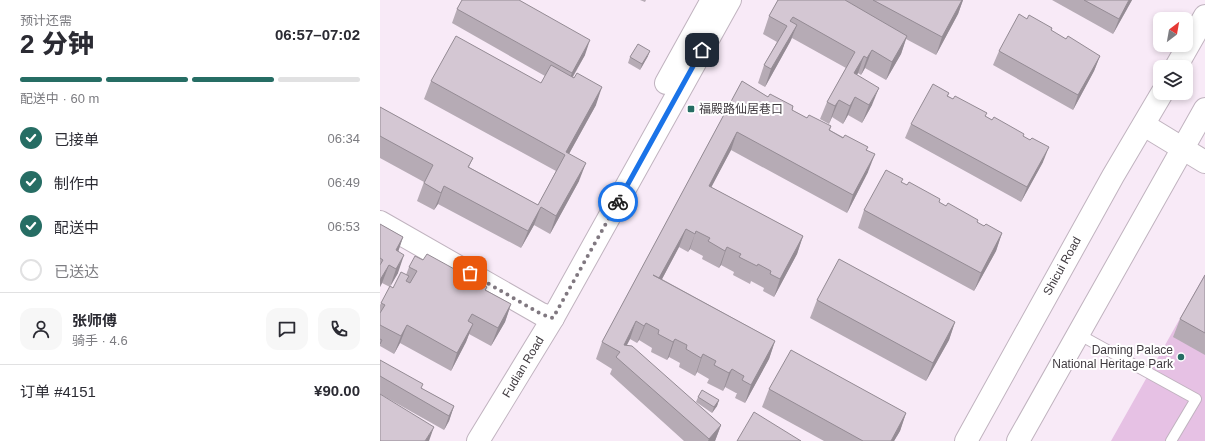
<!DOCTYPE html>
<html lang="zh">
<head>
<meta charset="utf-8">
<style>
	body { margin:0; font-family:Helvetica,"Noto Sans SC",sans-serif; background:#f7f7f7; color:#2b2b33; height:100vh; display:flex; flex-direction:column; font-size:15px; white-space:nowrap }
	* { box-sizing:border-box; margin:0 }
	p { font-size:13px; color:#7c7c81 }
	.icon { flex:none; width:22px; height:22px; fill:none; stroke:currentColor; stroke-width:2; stroke-linecap:round; stroke-linejoin:round }
	.map { position:relative; flex:1; overflow:hidden }
	.drawer { display:flex; flex-direction:column; background:#fff; width:380px }
	.drawer>* { flex:none }
	.needle { width:26px; rotate:31deg }
	.tools { position:absolute; left:773px; top:12px; display:grid; gap:8px }
	.tools a { display:grid; place-items:center; width:40px; height:40px; border-radius:8px; background:#fff; box-shadow:0 2px 6px #0003; font-size:20px }
	.pin { position:absolute; display:grid; place-items:center; width:34px; height:34px; color:#fff; margin:-17px; border-radius:8px; box-shadow:0 2px 6px #0006 }
	.courier { position:absolute; display:grid; place-items:center; width:40px; height:40px; margin:-20px; border:3px solid #1a73e8; border-radius:50%; background:#fff; color:#222; box-shadow:0 1px 5px #0007 }
	.summary em { font-style:normal; font-weight:800 }
	.summary div { display:flex; flex-direction:column-reverse }
	.summary { display:flex; align-items:center; justify-content:space-between; height:68px; padding:0 20px }
	h1 { font-size:26px; font-weight:800; line-height:30px }
	.bar { display:grid; grid-template-columns:repeat(4,1fr); gap:6px 4px; align-content:center; height:48px; padding:0 20px }
	.bar i { height:5px; border-radius:3px; background:#e1e1e2 }
	.bar .on { background:#266d64 }
	.bar p { grid-column:span 4 }
	.line { display:flex; align-items:center; gap:10px; padding:0 20px; border-top:1px solid #e1e1e2 }
	.line div { flex:1 }
	.round { display:grid; place-items:center; flex:none; width:42px; height:42px; border-radius:12px; background:#f7f7f7 }
	ol { padding:0 20px; list-style:none }
	li { display:flex; align-items:center; gap:12px; height:44px }
	li p { margin-inline-start:auto }
	li .icon { padding:4px; border-radius:50%; background:#266d64; color:#fff; stroke-width:4 }
	li:last-child { color:#7c7c81 }
	li i { width:22px; height:22px; border:2px solid #e1e1e2; border-radius:50% }
	main { display:flex; flex:1; min-height:0 }
	.map>svg:first-child { display:block }
	.green { fill:#e6c1e4 }
	.lines { fill:none; stroke-linecap:round; stroke-linejoin:round }
	.lane-casing { stroke:#c0b3bf; stroke-width:12 }
	.secondary-casing { stroke:#c0b3bf; stroke-width:24 }
	.lane { stroke:#fff; stroke-width:10 }
	.secondary { stroke:#fff; stroke-width:22 }
	.wall { fill:#b6abb5 }
	.shaded-wall { fill:#948b94 }
	.building { fill:#d4c7d3; stroke:#948b94 }
	.done { stroke:#807880; stroke-width:4; stroke-dasharray:0 7.2 }
	.route { stroke:#1a73e8; stroke-width:5 }
	.poi-dot { fill:#266d64; stroke:#fff; stroke-width:1.5 }
	.labels { text-anchor:middle; dominant-baseline:central; stroke-width:4; stroke-linejoin:round; paint-order:stroke }
	.poi-label { font-size:12px; fill:#403b40; stroke:#fff; text-anchor:start }
	.street-label { font-size:12px; fill:#403b40; stroke:#fff }
</style>
</head>
<body>
<main>
<section class="drawer">
<div class="summary"><div><h1>2 分钟</h1><p>预计还需</p></div><em>06:57–07:02</em></div>
<div class="bar"><i class="on"></i><i class="on"></i><i class="on"></i><i></i><p>配送中 · 60 m</p></div>
<ol>
<li><svg class="icon" aria-label="check" viewBox="0 0 24 24"><path d="M5 12l5 5 9-10"/></svg>已接单<p>06:34</p></li>
<li><svg class="icon" aria-label="check" viewBox="0 0 24 24"><path d="M5 12l5 5 9-10"/></svg>制作中<p>06:49</p></li>
<li><svg class="icon" aria-label="check" viewBox="0 0 24 24"><path d="M5 12l5 5 9-10"/></svg>配送中<p>06:53</p></li>
<li><i></i>已送达</li>
</ol>
<div class="line" style="height:72px"><a class="round"><svg class="icon" aria-label="person" viewBox="0 0 24 24"><circle cx="12" cy="8" r="4"/><path d="M4 21q1-7 8-7t8 7"/></svg></a><div><b>张师傅</b><p>骑手 · 4.6</p></div><a class="round"><svg class="icon" aria-label="chat" viewBox="0 0 24 24"><path d="M4 5h16v11H9l-5 4z"/></svg></a><a class="round"><svg class="icon" aria-label="phone" viewBox="0 0 24 24"><path d="M5 4h4l2 5-3 2q2 4 5 5l2-3 5 2v4C11 20 4 13 5 4z"/></svg></a></div>
<div class="line" style="height:52px"><div>订单 #4151</div><b>¥90.00</b></div>
</section>
<div class="map">
<svg width="825" height="441" viewBox="0 0 825 441">
	<rect width="100%" height="100%" fill="#f8eaf7"/>
	<polygon class="green" points="825,274 825,441 731,441"/>
	<g class="lines">
		<g class="lane-casing">
			<polyline id="lane" points="698,334 816,399 791,441"/>
		</g>
		<g class="secondary-casing">
			<g id="secondary">
				<polyline points="796,67 825,16"/>
				<polyline points="286,83 332,0"/>
				<polyline points="764,125 825,162"/>
				<polyline points="0,222 161,314 173,318"/>
				<polyline points="98,441 173,318 350,0"/>
				<polyline points="586,441 733,176 782,93"/>
				<polyline points="638,441 825,109"/>
			</g>
		</g>
		<use href="#lane" class="lane"/>
		<use href="#secondary" class="secondary"/>
	</g>
	<g class="wall">
		<polygon points="260,0 266,0 265,2"/>
		<polygon points="398,0 583,0 578,14 556,55 526,39 521,54 506,80 485,68 481,75 478,73 477,75 492,105 482,123 468,115 463,124 452,117 449,124 440,119 447,102 466,68 412,38 410,42 385,87 378,83 384,65 397,42 383,34 389,16"/>
		<polygon points="672,0 752,0 733,34"/>
		<polygon points="77,9 205,55 193,77 216,105 189,154 199,181 170,234 154,225 141,248 58,204 54,210 37,201 44,182 0,158 0,107 93,158 89,167 158,205 176,171 44,99 51,81 161,83 165,76 72,23"/>
		<polygon points="647,19 672,28 671,31 686,39 720,56 714,71 693,110 613,65 619,51"/>
		<polygon points="268,56 260,70 248,63 250,57"/>
		<polygon points="362,81 388,97 413,106 412,110 427,118 451,126 450,130 487,150 488,172 467,213 351,150 331,187 423,236 417,254 394,297 383,291 384,288 371,281 370,284 353,275 354,272 341,265 339,268 322,259 323,256 310,249 308,252 299,247 282,279 395,341 389,359 365,403 355,398 357,393 356,393 345,387 343,391 327,383 329,379 317,372 315,376 299,367 300,363 289,357 287,360 271,352 272,348 259,340 257,343 250,339 247,345 341,425 335,441 304,441 230,374 232,369 216,359 222,342"/>
		<polygon points="569,93 568,96 573,99 607,113 605,116 650,140 663,162 641,202 525,138 531,124"/>
		<polygon points="521,182 604,226 622,233 616,251 594,291 478,228 484,210"/>
		<polygon points="0,224 23,237 18,252 18,273 10,286 13,288 26,275 29,267 43,260 107,287 106,290 131,304 125,322 111,346 89,334 86,342 71,371 20,343 14,354 0,346 0,305 10,287 2,283 0,287"/>
		<polygon points="825,275 825,355 793,337 800,319"/>
		<polygon points="437,300 575,322 569,340 546,381 430,318"/>
		<polygon points="0,360 41,388 74,406 69,421 64,430 0,394"/>
		<polygon points="389,389 526,413 520,431 514,441 444,441 382,407"/>
		<polygon points="318,397 339,400 337,406 332,413 316,402"/>
	</g>
	<g class="shaded-wall">
		<polygon points="582,0 583,0 578,14 556,55 562,37"/>
		<polygon points="749,0 752,0 733,34 739,19"/>
		<polygon points="417,25 410,42 385,87 391,69"/>
		<polygon points="527,36 521,54 506,80 512,62"/>
		<polygon points="210,40 205,55 186,88 192,73"/>
		<polygon points="492,50 485,68 481,75 487,58"/>
		<polygon points="270,51 268,56 260,70 262,64"/>
		<polygon points="484,56 478,73 467,91 474,73"/>
		<polygon points="720,56 714,71 693,110 698,95"/>
		<polygon points="222,87 216,105 180,170 186,152"/>
		<polygon points="499,88 492,105 482,123 489,105"/>
		<polygon points="475,97 468,115 463,124 470,106"/>
		<polygon points="459,100 452,117 449,124 455,106"/>
		<polygon points="357,132 351,150 323,203 329,186"/>
		<polygon points="669,147 663,162 641,202 647,187"/>
		<polygon points="495,154 488,172 467,213 473,195"/>
		<polygon points="206,163 199,181 170,234 176,216"/>
		<polygon points="64,186 58,204 54,210 61,193"/>
		<polygon points="161,207 154,225 141,248 148,231"/>
		<polygon points="306,229 299,247 273,296 279,278"/>
		<polygon points="316,231 310,249 308,252 315,234"/>
		<polygon points="622,233 616,251 594,291 601,273"/>
		<polygon points="423,236 417,254 394,297 400,279"/>
		<polygon points="23,237 17,255 16,250"/>
		<polygon points="347,247 341,265 339,268 345,251"/>
		<polygon points="24,255 18,273 10,287 16,269"/>
		<polygon points="9,265 2,283 0,287 0,280"/>
		<polygon points="131,304 125,322 111,346 118,328"/>
		<polygon points="256,321 250,339 239,359 244,345"/>
		<polygon points="575,322 569,340 546,381 553,363"/>
		<polygon points="266,323 259,340 257,343 264,326"/>
		<polygon points="93,324 86,342 71,371 77,353"/>
		<polygon points="27,325 20,343 14,354 21,336"/>
		<polygon points="295,339 289,357 287,360 293,342"/>
		<polygon points="395,341 389,359 365,403 371,385"/>
		<polygon points="323,354 317,372 315,376 321,358"/>
		<polygon points="352,369 345,387 343,391 349,373"/>
		<polygon points="339,400 337,406 332,413 334,407"/>
		<polygon points="74,406 69,421 64,430 69,416"/>
		<polygon points="526,413 520,431 514,441 511,441"/>
		<polygon points="341,425 335,441 328,441 329,439"/>
		<polygon points="54,427 49,441 45,441"/>
	</g>
	<g class="building">
		<polygon points="82,0 139,0 210,40 192,73 77,9"/>
		<polygon points="398,0 465,0 527,36 512,62 492,50 487,58 484,56 474,73 499,88 489,105 475,97 470,106 459,100 455,106 447,102 475,52 413,17 410,21 417,25 391,69 384,65 407,26 389,16"/>
		<polygon points="493,0 582,0 562,37"/>
		<polygon points="704,0 749,0 739,19"/>
		<polygon points="639,14 647,19 649,15 672,28 671,30 686,39 688,36 720,56 698,95 619,51"/>
		<polygon points="76,36 161,83 171,65 194,78 197,73 222,87 186,152 206,163 176,216 161,207 148,231 64,186 61,193 44,183 53,165 0,136 0,107 93,158 88,167 158,205 185,155 51,81"/>
		<polygon points="258,44 270,51 262,64 250,57"/>
		<polygon points="362,81 388,97 390,94 413,106 412,110 427,118 429,115 451,126 449,130 463,138 465,135 488,147 486,150 495,154 473,195 357,132 329,186 423,236 400,279 390,274 391,271 378,264 377,266 359,257 361,254 347,247 345,251 328,241 330,238 316,231 315,234 306,229 279,278 273,275 395,341 371,385 362,380 364,376 362,375 352,369 349,373 334,365 336,361 323,354 321,358 306,349 307,345 295,339 293,342 278,334 279,330 266,323 264,326 256,321 244,345 252,346 341,425 329,439 236,357 240,352 222,342"/>
		<polygon points="553,84 569,93 567,96 573,99 575,96 607,113 605,116 612,120 614,117 644,134 643,136 650,140 652,138 669,147 647,187 531,124"/>
		<polygon points="506,170 523,179 521,182 527,185 529,182 560,199 559,202 566,206 568,203 598,220 597,222 604,226 606,224 622,233 601,273 484,210"/>
		<polygon points="0,224 23,237 16,250 24,255 16,269 9,265 0,280 0,265 3,260 0,258"/>
		<polygon points="47,254 107,287 105,290 131,304 118,328 92,314 88,321 93,324 77,353 27,325 21,336 0,325 0,313 5,305 1,303 10,286 13,288 21,272 29,276 26,281 30,283 37,271 29,267 35,256 43,260"/>
		<polygon points="459,259 575,322 553,363 437,300"/>
		<polygon points="825,275 825,333 800,319"/>
		<polygon points="0,339 2,340 0,344"/>
		<polygon points="411,350 526,413 511,441 483,441 389,389"/>
		<polygon points="0,360 43,384 41,388 74,406 69,416 0,376"/>
		<polygon points="322,390 339,400 334,407 318,397"/>
		<polygon points="0,394 54,427 45,441 0,441"/>
		<polygon points="374,412 421,441 357,441"/>
	</g>
	<g class="lines">
		<polyline class="done" points="90,273 161,314 173,318 238,202"/>
		<polyline class="route" points="238,202 322,50"/>
	</g>
	<g class="poi-dot">
		<rect x="307" y="105" width="8" height="8" rx="2"/>
		<circle cx="801" cy="357" r="4"/>
	</g>
	<g class="labels">
		<g class="poi-label">
			<text x="319" y="109">福殿路仙居巷口</text>
			<text x="793" y="350" text-anchor="end">Daming Palace<tspan x="793" dy="14">National Heritage Park</tspan></text>
		</g>
		<g class="street-label">
			<text transform="translate(682 266) rotate(-61)">Shicui Road</text>
			<text transform="translate(143 367) rotate(-59)">Fudian Road</text>
		</g>
	</g>
</svg>
<div class="tools">
<a><svg class="needle" viewBox="-14 -14 28 28"><path d="M0-13l5 13h-10z" fill="#e53935"/><path d="M0 13l5-13h-10z" fill="#7c7c81"/></svg></a>
<a><svg class="icon" aria-label="layers" viewBox="0 0 24 24"><path d="M12 4l9 5-9 5-9-5zM3 14l9 5 9-5"/></svg></a>
</div>
<div class="pin" style="left:90px;top:273px;background:#ea580c"><svg class="icon" aria-label="bag" viewBox="0 0 24 24"><path d="M5 8h14l-1 12H6zM9 8a3 3 0 0 1 6 0"/></svg></div>
<div class="pin" style="left:322px;top:50px;background:#1f2937"><svg class="icon" aria-label="home" viewBox="0 0 24 24"><path d="M3 11l9-7 9 7M6 9v11h12V9"/></svg></div>
<div class="courier" style="left:238px;top:202px"><svg class="icon" aria-label="bike" viewBox="0 0 24 24"><circle cx="6" cy="16" r="4"/><circle cx="18" cy="16" r="4"/><path d="M6 16l4-8h5l3 8M10 8l3 8H6M13 5h3"/></svg></div>
</div>
</main>
</body>
</html>
